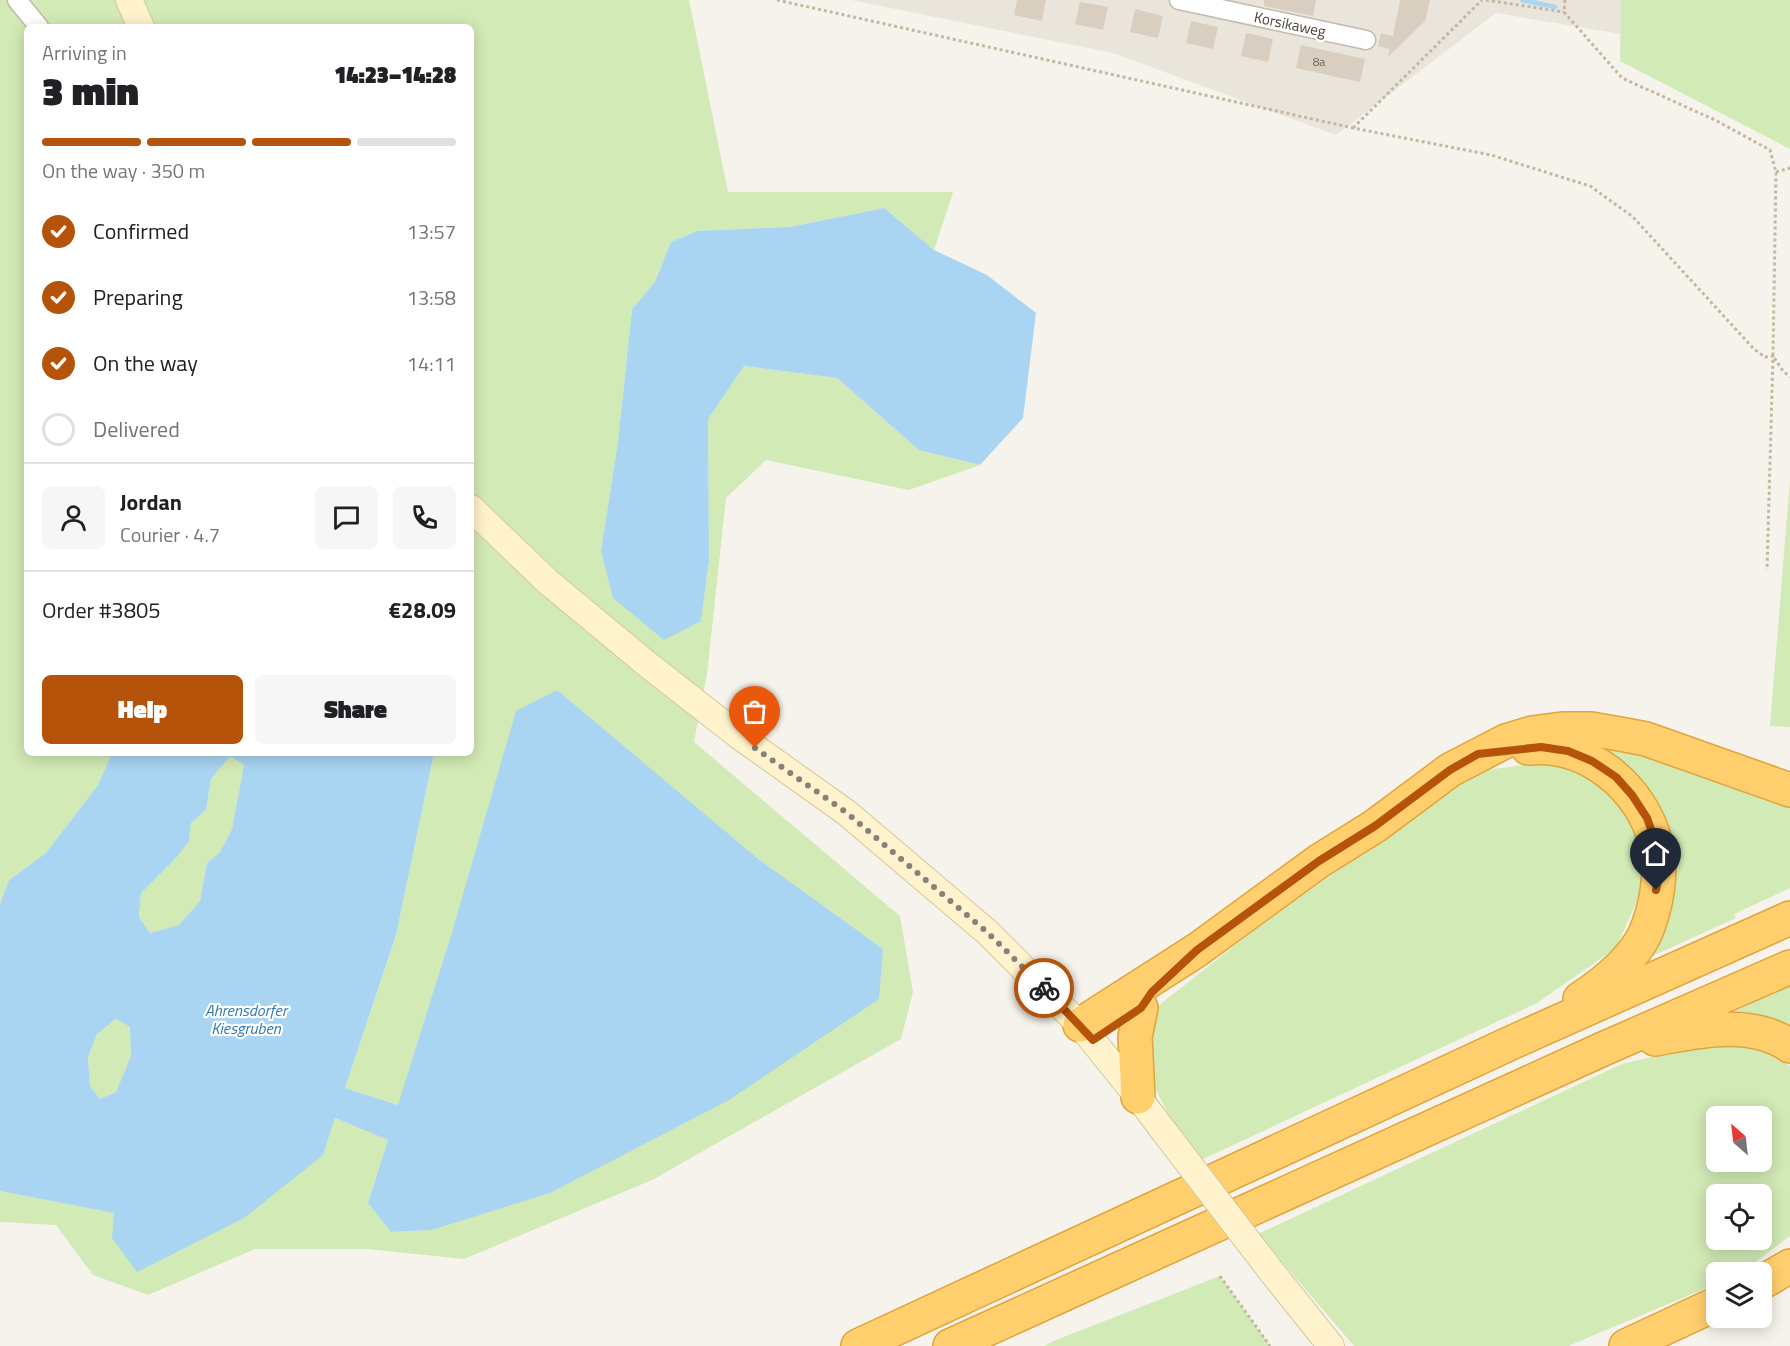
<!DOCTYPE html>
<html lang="en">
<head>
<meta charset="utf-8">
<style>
	body { margin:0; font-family:"Titillium Web",sans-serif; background:#f6f6f6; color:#202124; height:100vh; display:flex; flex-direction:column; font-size:22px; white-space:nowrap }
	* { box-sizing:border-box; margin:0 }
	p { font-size:20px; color:#757577 }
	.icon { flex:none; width:33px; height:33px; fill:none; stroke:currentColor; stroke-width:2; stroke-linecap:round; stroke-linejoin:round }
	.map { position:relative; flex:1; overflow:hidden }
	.sheet { position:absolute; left:24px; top:24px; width:450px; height:732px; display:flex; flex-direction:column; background:#fff; border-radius:9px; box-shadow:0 3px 15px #0003 }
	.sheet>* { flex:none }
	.needle { width:39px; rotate:332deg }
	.controls { position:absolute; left:1706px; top:1106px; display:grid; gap:12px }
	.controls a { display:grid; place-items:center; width:66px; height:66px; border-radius:9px; background:#fff; box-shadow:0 3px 15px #0003; font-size:30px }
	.pin { position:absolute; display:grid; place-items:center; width:51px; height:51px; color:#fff; margin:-62px -26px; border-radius:50% 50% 50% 0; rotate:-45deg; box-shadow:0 0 6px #0007 }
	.pin .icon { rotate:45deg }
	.courier { position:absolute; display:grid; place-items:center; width:60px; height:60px; margin:-30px; border:4px solid #b45309; border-radius:50%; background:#fff; color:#222; box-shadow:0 2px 8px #0007 }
	.headline em { font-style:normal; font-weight:800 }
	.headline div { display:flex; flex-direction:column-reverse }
	.headline { display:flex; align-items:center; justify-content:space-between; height:102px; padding:0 18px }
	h1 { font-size:39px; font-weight:800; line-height:45px }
	.bar { display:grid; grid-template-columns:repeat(4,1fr); gap:9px 6px; align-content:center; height:72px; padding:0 18px }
	.bar i { height:8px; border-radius:4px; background:#e0e0e0 }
	.bar .selected { background:#b45309 }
	.bar p { grid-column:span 4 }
	.line { display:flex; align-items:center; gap:15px; padding:0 18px; border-top:2px solid #e0e0e0 }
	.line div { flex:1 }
	.round { display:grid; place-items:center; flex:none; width:63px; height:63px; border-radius:9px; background:#f6f6f6 }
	ol { padding:0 18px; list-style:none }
	li { display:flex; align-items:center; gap:18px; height:66px }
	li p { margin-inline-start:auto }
	li .icon { padding:6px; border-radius:50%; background:#b45309; color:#fff; stroke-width:4 }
	li:last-child { color:#757577 }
	li i { width:33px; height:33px; border:3px solid #e0e0e0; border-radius:50% }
	.cta { display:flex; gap:12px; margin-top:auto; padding:12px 18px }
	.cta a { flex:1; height:69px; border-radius:9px; background:#b45309; color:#fff; font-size:24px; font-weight:800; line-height:69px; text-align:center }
	.cta a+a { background:#f6f6f6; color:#202124 }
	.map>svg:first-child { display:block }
	.residential { fill:#eae5da }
	.green { fill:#d2eab5; fill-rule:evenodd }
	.water { fill:#a9d4f2; fill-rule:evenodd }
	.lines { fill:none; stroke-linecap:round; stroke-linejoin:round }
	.stream { stroke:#a9d4f2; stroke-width:4.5 }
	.building { fill:#d8cfc1 }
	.street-casing { stroke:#c2bbae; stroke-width:21 }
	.secondary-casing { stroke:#d6c79b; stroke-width:28 }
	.highway-casing { stroke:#e0a43c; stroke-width:36 }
	.path { stroke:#c4b79f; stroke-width:3; stroke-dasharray:3 3; stroke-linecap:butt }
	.street { stroke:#fff; stroke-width:18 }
	.secondary { stroke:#fff3cd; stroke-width:26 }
	.highway { stroke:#ffcf6e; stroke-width:33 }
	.secondary-bridge-casing { stroke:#d6c79b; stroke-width:28; stroke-linecap:butt }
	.secondary-bridge { stroke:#fff3cd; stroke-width:26 }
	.done { stroke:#878178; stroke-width:6; stroke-dasharray:0 10.8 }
	.route { stroke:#b45309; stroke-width:8 }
	.labels { text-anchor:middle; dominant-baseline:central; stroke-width:4.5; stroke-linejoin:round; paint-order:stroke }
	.number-label { font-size:12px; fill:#6e675b }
	.street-label { font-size:15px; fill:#4b4439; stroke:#fff }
	.water-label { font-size:16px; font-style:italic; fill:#2e7ab2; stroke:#fff }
</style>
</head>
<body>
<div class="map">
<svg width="1790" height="1346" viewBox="0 0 1790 1346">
	<rect width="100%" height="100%" fill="#f6f3ec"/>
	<polygon class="residential" points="851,0 1621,0 1621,34 1496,13 1336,135 1113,53"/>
	<g class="green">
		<polygon points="0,0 689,0 728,192 953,192 934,250 884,208 790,227 697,231 671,242 655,282 632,309 618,442 601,551 701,620 709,561 708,419 744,366 837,378 919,450 980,465 909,490 766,460 726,498 707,674 694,742 900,916 913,992 901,1039 652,1180 464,1259 367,1249 255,1249 148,1295 93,1275 56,1225 0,1222 0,1191 115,1213 323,1155 335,1118 388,1140 368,1203 391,1232 431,1230 883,949 757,858 453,929 399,1105 345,1088 396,935 434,753 471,753 471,27 27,27 27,753 112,753 98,785 46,853 9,880 0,904"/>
		<polygon points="1621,0 1790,0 1790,149 1620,61"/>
		<polygon points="1790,480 1790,727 1770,726"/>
		<polygon points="1598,736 1790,798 1790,888 1734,914 1736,918 1646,959 1667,874 1589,748"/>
		<polygon points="230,755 244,765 232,829 220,852 207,863 200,901 179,925 150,933 139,917 141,893 189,841 191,823 206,810 211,779"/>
		<polygon points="1564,760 1623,803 1649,874 1616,948 1537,1003 1199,1161 1176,1129 1145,1069 1148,1014 1258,927 1478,771"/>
		<polygon points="1790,983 1790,1035 1725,1017"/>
		<polygon points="116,1019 130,1027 131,1056 116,1092 100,1099 90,1086 88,1057 97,1034"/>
		<path d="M1719,1041L1778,1055L1790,1066V1236L1742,1272H1716V1284L1568,1346H1354L1258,1234L1622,1064ZM1716,1116H1761V1161H1716ZM1716,1194H1761V1239H1716Z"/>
		<polygon points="1220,1276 1270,1346 1044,1346 1056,1340"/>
	</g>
	<g class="water">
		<polygon points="884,208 934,250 987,275 1036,313 1023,418 980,465 919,450 837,378 744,366 708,419 709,561 701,621 664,640 613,598 601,551 618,442 632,309 655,282 671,242 697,231 790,227"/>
		<path d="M557,690L757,858L883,949L879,999L729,1100L550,1193L431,1230L391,1232L368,1203L388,1140L335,1118L323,1155L244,1218L137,1272L112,1238L114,1213L0,1191V904L9,880L46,853L98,785L112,753H434L396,935L345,1088L398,1105L453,929L516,711ZM230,756L244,765L232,829L220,852L207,863L200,901L179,925L150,933L139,917L141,893L176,858L189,841L191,823L206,810L211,779ZM116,1019L130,1027L131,1056L116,1092L100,1099L90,1086L88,1057L97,1034Z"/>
	</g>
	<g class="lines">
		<polyline class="stream" points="1522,0 1555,7"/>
	</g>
	<g class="building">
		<polygon points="1017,0 1046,0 1042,21 1014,15"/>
		<polygon points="1264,0 1316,0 1313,16 1264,6"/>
		<polygon points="1400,0 1430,0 1425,21 1388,57 1390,49 1378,46 1381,33 1393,36"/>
		<polygon points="1080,2 1108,7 1103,30 1075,24"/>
		<polygon points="1135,9 1163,16 1158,38 1130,32"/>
		<polygon points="1191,21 1218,27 1213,49 1186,43"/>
		<polygon points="1246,33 1273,39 1268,62 1241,56"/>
		<polygon points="1301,45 1365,59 1360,82 1296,68"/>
	</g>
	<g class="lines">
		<g class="street-casing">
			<g id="street">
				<polyline points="17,0 39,27"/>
				<polyline points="1179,0 1366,40"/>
			</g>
		</g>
		<g class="secondary-casing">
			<g id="secondary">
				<polyline points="129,0 141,27"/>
				<polyline points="471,508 547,581 647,664 739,736 847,813 987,932 1080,1025 1138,1097 1166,1134"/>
				<polyline points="1271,1271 1331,1346"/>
			</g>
		</g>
		<g class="highway-casing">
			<g id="highway">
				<path d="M1528,748C1587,742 1642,787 1656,844C1663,872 1656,909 1645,934C1632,961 1604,983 1580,999"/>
				<polyline points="1080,1025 1197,950 1319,861 1375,826 1450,770 1506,741 1532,733 1562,729 1591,729 1620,734 1646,739 1790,790"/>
				<path d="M1655,1039C1699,1031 1751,1019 1790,1046"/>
				<polyline points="1138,1097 1135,1037 1141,1008"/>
				<polyline points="1761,1283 1790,1266"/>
				<polyline points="858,1346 1513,1042 1790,918"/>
				<polyline points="950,1346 1603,1049 1790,967"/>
				<polyline points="1626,1346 1716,1304"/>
			</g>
		</g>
		<g class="path">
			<polyline points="777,0 1353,128 1491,155 1590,186 1633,217 1754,349 1765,357 1773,356 1767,570"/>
			<polyline points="1486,0 1564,12"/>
			<polyline points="1565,0 1564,12 1622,78 1717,121 1770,150 1776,172 1773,356 1783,371 1790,377"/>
			<polyline points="1353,128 1482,0"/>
			<polyline points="1776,172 1790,168"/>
			<polyline points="1220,1276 1270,1346"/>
		</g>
		<use href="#street" class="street"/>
		<use href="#secondary" class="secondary"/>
		<use href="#highway" class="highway"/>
		<g class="secondary-bridge-casing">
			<polyline id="secondary-bridge" points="1166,1134 1271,1271"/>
		</g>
		<use href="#secondary-bridge" class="secondary-bridge"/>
	</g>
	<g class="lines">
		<polyline class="done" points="755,748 847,813 987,932 1044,988"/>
		<polyline class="route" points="1044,988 1093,1040 1141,1008 1152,992 1197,950 1319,861 1375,826 1450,770 1478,754 1541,747 1568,751 1592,761 1616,777 1632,795 1647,818 1657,846 1659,876 1656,890"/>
	</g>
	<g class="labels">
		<g class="number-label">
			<text x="1319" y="61">8a</text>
		</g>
		<g class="street-label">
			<text transform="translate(1290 24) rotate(12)">Korsikaweg</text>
		</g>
		<g class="water-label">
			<text x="246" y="1010">Ahrensdorfer<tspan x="246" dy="18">Kiesgruben</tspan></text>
		</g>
	</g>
</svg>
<div class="controls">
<a><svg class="needle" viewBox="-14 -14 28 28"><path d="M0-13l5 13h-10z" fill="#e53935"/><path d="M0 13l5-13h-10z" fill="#757577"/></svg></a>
<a><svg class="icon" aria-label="locate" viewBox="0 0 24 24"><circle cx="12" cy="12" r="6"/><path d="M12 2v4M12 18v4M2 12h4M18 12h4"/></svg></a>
<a><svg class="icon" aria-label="layers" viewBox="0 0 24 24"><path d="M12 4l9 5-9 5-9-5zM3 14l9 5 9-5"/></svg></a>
</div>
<div class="pin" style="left:755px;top:748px;background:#ea580c"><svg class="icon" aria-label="bag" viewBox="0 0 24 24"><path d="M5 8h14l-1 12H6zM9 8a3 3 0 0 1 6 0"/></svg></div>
<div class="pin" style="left:1656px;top:890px;background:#1f2937"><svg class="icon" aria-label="home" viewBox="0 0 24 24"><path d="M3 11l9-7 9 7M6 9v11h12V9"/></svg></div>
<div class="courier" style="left:1044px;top:988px"><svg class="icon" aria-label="bike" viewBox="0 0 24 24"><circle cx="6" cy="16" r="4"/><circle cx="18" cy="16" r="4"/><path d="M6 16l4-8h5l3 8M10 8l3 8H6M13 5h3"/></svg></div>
<section class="sheet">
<div class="headline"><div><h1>3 min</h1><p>Arriving in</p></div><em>14:23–14:28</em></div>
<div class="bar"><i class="selected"></i><i class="selected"></i><i class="selected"></i><i></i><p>On the way · 350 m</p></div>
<ol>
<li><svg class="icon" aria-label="check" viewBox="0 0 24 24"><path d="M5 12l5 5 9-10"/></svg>Confirmed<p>13:57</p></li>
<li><svg class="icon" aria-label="check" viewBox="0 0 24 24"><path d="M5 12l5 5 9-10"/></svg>Preparing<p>13:58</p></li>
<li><svg class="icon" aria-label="check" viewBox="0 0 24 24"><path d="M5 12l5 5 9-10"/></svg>On the way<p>14:11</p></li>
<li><i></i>Delivered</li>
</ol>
<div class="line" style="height:108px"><a class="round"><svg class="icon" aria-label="person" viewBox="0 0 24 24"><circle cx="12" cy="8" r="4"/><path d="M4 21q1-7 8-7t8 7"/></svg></a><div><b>Jordan</b><p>Courier · 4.7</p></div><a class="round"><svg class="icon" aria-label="chat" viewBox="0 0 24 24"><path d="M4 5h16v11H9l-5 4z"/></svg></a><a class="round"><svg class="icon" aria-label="phone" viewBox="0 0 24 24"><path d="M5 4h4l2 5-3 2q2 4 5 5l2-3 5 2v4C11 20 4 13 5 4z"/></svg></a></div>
<div class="line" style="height:78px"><div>Order #3805</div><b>€28.09</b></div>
<div class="cta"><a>Help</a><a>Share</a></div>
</section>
</div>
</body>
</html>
